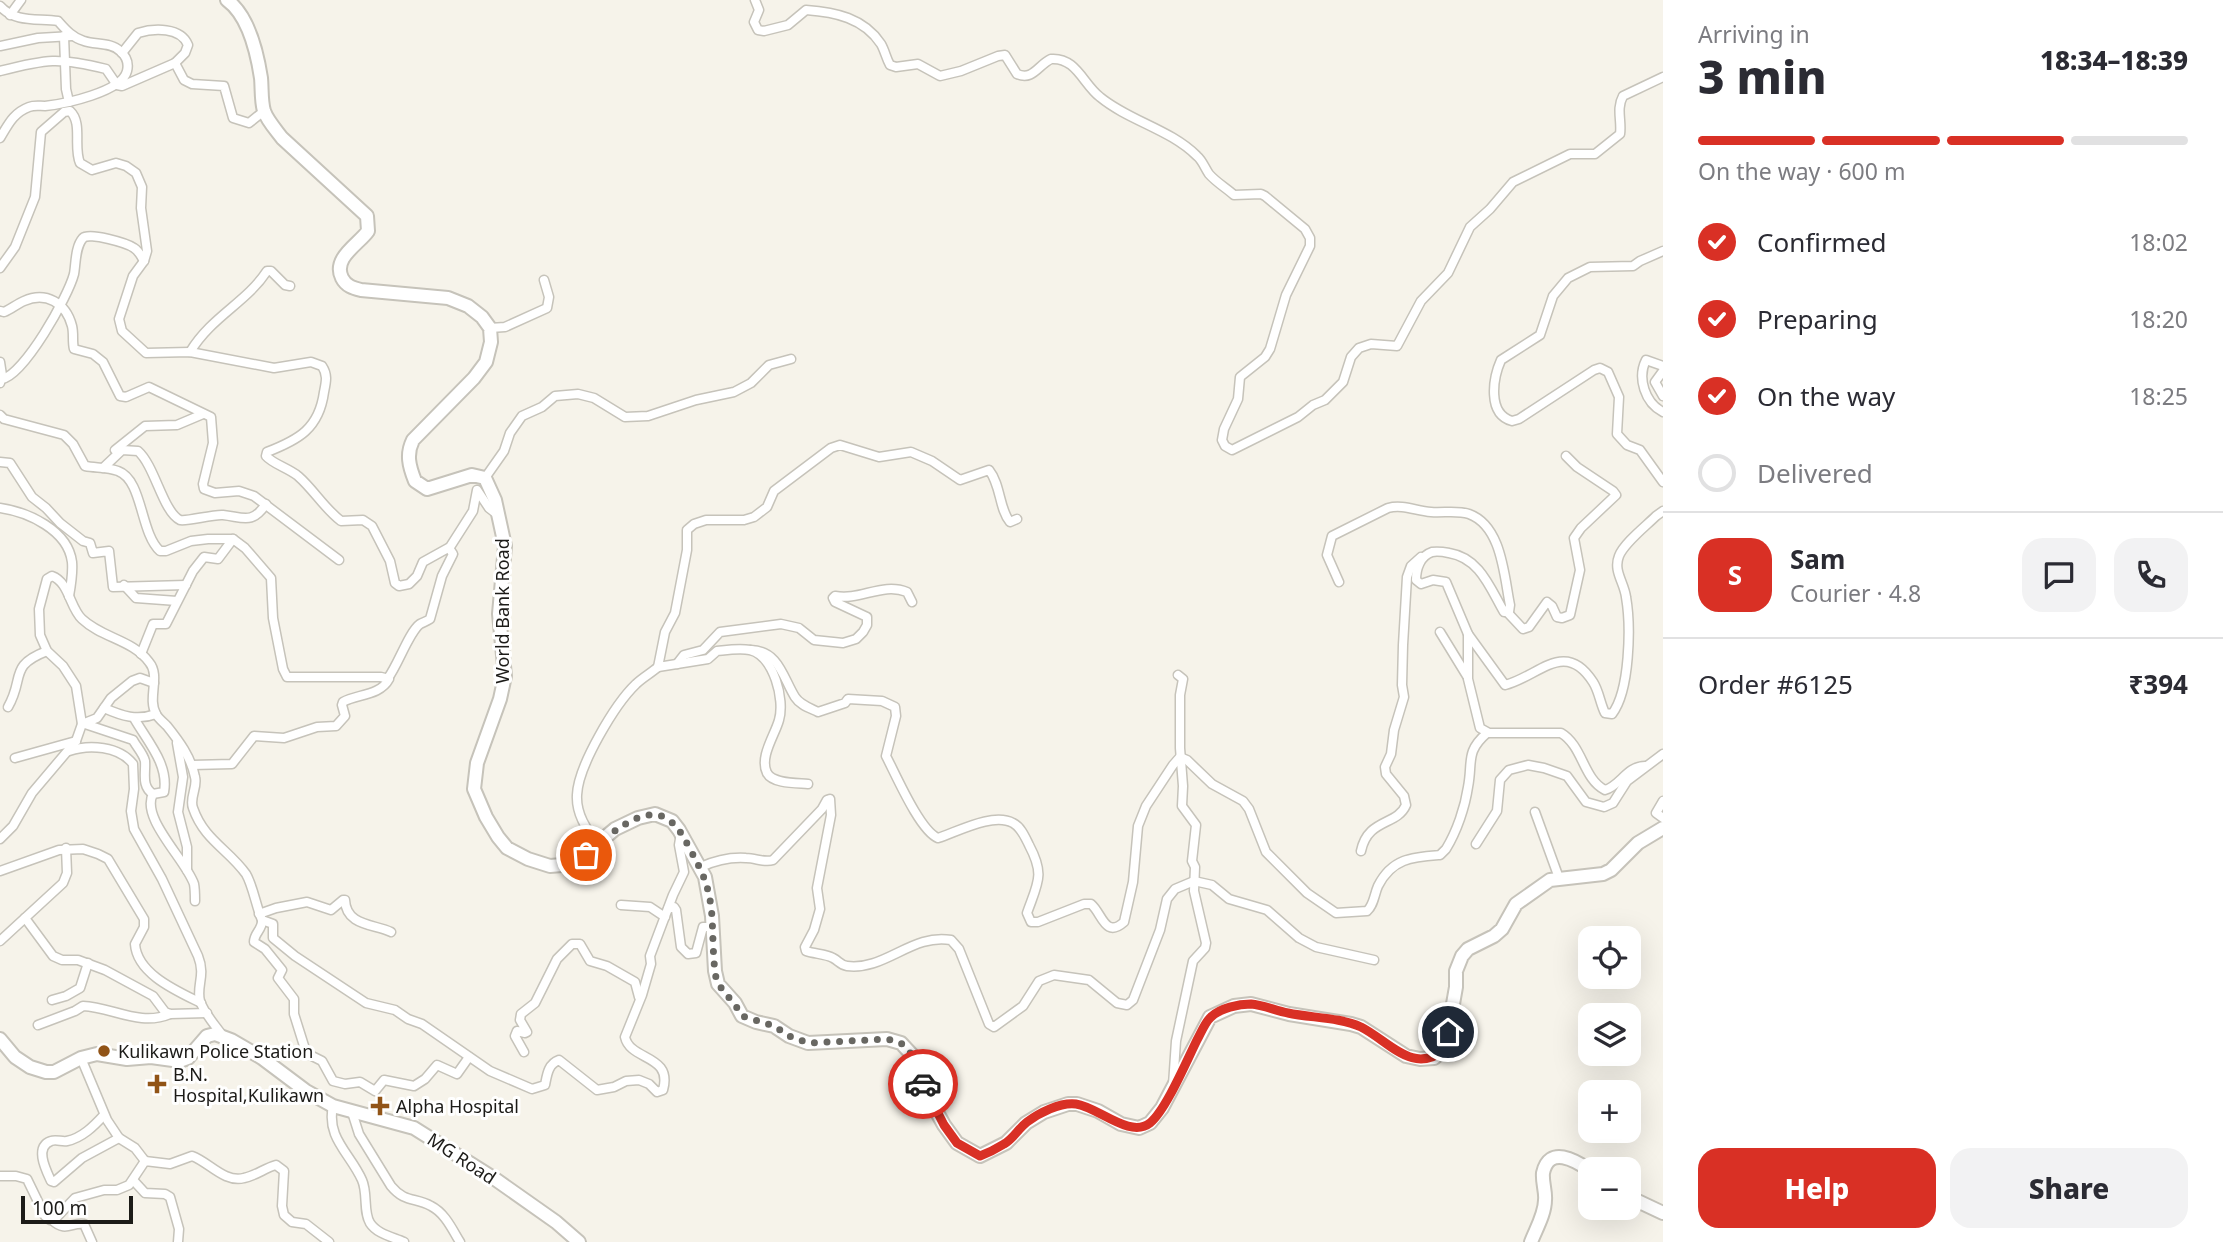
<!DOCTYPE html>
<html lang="en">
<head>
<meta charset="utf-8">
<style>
	body { margin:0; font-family:"Noto Sans",sans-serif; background:#f2f2f3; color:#2b2b33; height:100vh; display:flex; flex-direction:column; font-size:26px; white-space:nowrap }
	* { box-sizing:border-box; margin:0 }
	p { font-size:23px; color:#7c7c81 }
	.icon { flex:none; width:38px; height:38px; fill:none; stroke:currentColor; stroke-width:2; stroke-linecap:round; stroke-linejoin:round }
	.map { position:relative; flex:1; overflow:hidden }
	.side { display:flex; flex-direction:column; background:#fff; width:560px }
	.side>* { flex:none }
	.tools { position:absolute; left:1578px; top:926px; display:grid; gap:14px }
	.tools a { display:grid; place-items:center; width:63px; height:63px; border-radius:14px; background:#fff; box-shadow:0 7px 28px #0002; font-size:35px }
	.scale { position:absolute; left:21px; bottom:18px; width:112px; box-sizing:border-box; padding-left:7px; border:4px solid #1c1b18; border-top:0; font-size:19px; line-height:24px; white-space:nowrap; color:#1c1b18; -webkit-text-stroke:5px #fff; paint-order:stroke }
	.pin { position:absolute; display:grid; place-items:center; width:60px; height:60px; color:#fff; margin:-30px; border:4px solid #fff; border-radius:50%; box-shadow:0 2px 7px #0007 }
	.courier { position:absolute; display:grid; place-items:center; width:70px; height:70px; margin:-35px; border:5px solid #d93025; border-radius:50%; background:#fff; color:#222; box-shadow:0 2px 9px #0007 }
	.head em { font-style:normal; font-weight:800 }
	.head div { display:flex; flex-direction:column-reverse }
	.head { display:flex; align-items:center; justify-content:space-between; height:119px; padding:0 35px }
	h1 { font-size:46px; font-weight:800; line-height:52px }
	.bar { display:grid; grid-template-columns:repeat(4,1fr); gap:10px 7px; align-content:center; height:84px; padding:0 35px }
	.bar i { height:9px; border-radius:5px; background:#e1e1e2 }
	.bar .on { background:#d93025 }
	.bar p { grid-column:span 4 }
	.line { display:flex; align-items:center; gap:18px; padding:0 35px; border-top:2px solid #e1e1e2 }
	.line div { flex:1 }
	.round { display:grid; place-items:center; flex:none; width:74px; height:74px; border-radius:21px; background:#f2f2f3 }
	ol { padding:0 35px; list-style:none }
	li { display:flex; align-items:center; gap:21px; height:77px }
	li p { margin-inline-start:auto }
	li .icon { padding:7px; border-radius:50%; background:#d93025; color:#fff; stroke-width:4 }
	li:last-child { color:#7c7c81 }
	li i { width:38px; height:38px; border:4px solid #e1e1e2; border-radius:50% }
	.primary-button { display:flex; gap:14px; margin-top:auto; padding:14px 35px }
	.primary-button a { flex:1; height:80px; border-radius:21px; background:#d93025; color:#fff; font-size:28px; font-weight:800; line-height:80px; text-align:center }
	.primary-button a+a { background:#f2f2f3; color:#2b2b33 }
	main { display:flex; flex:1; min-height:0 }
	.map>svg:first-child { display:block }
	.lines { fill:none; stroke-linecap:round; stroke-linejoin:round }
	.street-casing { stroke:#c6c3ba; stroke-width:11 }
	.primary-casing { stroke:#c6c3ba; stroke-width:16 }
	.street { stroke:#fff; stroke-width:8 }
	.primary { stroke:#fff; stroke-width:12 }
	.done { stroke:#686762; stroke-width:7; stroke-dasharray:0 12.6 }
	.route { stroke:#d93025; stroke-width:9 }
	.poi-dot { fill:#915417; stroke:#fff; stroke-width:2.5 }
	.labels { text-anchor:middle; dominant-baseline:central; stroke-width:6; stroke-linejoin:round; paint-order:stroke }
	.street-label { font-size:18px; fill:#1c1b18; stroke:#fff }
	.poi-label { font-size:18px; fill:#1c1b18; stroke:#fff; text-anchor:start }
</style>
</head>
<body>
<main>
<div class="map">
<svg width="1663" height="1242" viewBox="0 0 1663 1242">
	<rect width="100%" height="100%" fill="#f6f3ea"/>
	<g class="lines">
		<g class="street-casing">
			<g id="street">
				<path d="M755,0L759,10L754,22L758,30L764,31L788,25L806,10C835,12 864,18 881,44C885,51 886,58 890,65L896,67L918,64L940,76L961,71L998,56L1005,55L1017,74C1033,81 1038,65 1051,59C1076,57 1083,84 1100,97C1129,121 1170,129 1197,156C1202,160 1205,168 1209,174C1216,182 1226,188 1234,195L1261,194L1265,196L1305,229L1310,238V246L1286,295L1270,349L1265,357L1240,377L1238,399L1224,429L1222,440L1225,446L1232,450L1298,417L1313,405L1325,400L1343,382L1351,357L1359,348L1371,344L1397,346L1421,301L1448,273L1470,227L1490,209L1513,182L1570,154H1595L1620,134C1622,121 1616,109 1623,96L1663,77"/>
				<path d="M0,6C15,23 38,18 58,21C66,30 73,38 84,41C95,45 111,42 120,51C126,56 129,63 127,71C122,92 64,104 45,106C39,106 34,105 29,107C13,113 8,125 0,138"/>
				<polyline points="10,15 21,0"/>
				<polyline points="64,36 66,89 69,102"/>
				<polyline points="0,46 38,38 72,36"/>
				<path d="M122,53L138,33C154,28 181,27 188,45L185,53L175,63L184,80L192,84L224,86L233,118L249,123L264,111"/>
				<path d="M0,71C47,59 58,57 106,69L117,85L122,86L175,63"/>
				<path d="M1663,251L1640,261L1633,266L1590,267L1568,278L1553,296L1540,335L1501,360C1493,378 1487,414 1512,421L1519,419L1594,370L1600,368L1608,372L1619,397L1617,434L1627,445L1640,450L1663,482"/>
				<path d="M0,268L15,247L35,197L41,132L64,112L70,111C83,123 73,147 80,163L92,170L116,163L126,166L136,173L142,187L141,208L147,251L144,261L133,276L119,319L122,331L146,353L190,352L274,368L311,362L322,366C328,375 326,382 324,392C319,429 298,440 267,452L266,456C273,464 288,468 298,476C314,490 324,508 341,521L363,520L372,526L390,561L395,583L399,586L409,584L417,576L423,562L450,547L473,511L477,490L489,508L498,515"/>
				<path d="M0,311L4,312C11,309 17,304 24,301C46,291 66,303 72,326C74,334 72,341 74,349L93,354L103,362L120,396L126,397L149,387L211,417L213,443L203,484L204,489L215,493L239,491L254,496L339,560"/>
				<polyline points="490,328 505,327 547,308 549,297 544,280"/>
				<path d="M190,352C212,316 246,303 267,271H271L285,285L290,286"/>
				<polyline points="0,362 2,375 0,383"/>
				<path d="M1663,366L1646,360C1637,378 1645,403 1663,412"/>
				<polyline points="1663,371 1655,382 1663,396"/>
				<path d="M2,379C24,375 68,297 74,274C76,263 75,247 83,238C89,232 127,243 134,248C139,251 141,256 144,261"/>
				<path d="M0,415L4,419L64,435L73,444L85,466C96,468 108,467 118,471C143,480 140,533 160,551H166L191,541L208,539H233L245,548L271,578L273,618L283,669L287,677H381L389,679C380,696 357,694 343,702L342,705L345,716L336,726L317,727L284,738L254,736L232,764L192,765"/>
				<polyline points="115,450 145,426 177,425 203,414"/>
				<polyline points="0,462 10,463 32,497 46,508 60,523 83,541 90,543 93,553 109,551 113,587 186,585"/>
				<path d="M103,468L122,450L138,451C155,466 163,512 180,520C186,522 213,514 223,515C243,517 252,525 266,504"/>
				<polyline points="485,478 504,451 510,433 522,416 542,407 555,396 578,394 594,398 625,417 648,416 696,400 734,392 751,383 769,365 791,359"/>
				<path d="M0,508C28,512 68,530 72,562C73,573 71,585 69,596"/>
				<path d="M1339,582L1327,555L1332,536L1388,508C1403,504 1416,511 1431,512C1444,513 1457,510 1469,514C1502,526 1504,576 1510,605L1509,612H1504C1490,588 1480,558 1449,553C1444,552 1438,551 1432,552C1420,556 1416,569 1416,580L1421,584L1433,580L1446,582L1468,634V679L1480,728L1489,733H1561C1583,746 1583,779 1605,790C1620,786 1627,766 1645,766"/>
				<polyline points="124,585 136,598 177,601"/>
				<polyline points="1508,613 1523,629 1529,627 1547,602 1552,606 1557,617 1562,618 1570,615 1580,570 1574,538 1581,528 1616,495 1613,491 1577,467 1566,456"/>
				<polyline points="1440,632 1467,676"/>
				<path d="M1468,634L1505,685C1538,677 1565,638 1593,682C1599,691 1600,703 1605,713L1612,714C1630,691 1631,626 1626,597C1624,582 1613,571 1619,556C1624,543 1646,526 1656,516L1663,511"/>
				<path d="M751,650C779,651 783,678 795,697C800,705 810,708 818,712L845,703L848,699L882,701L895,707L896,716L886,756C896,775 920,831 938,838C957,832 993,812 1013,823C1021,827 1025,837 1029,845C1045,875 1038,882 1027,913L1031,922H1038L1084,904H1091C1102,913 1105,939 1124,922L1133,882L1138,826L1146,806L1173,765L1180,757L1187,760L1212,784L1243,801L1249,809L1266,852L1307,893L1336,913L1367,911C1374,905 1374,895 1378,886C1392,858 1413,857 1440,855L1446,849C1457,831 1465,807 1468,787C1473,762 1465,752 1487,733"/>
				<polyline points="141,654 153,624 166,624 193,571 204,557 218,559 233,539"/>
				<path d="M677,664L684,655L703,650L720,632L781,624L799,628L814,640L843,643L856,639L863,632L867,625V617L835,602L833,598L835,596C860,601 882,582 907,592L912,602"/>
				<path d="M658,667L708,659L717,651C727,650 739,648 750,650C774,656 785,700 779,720C775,735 759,757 767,773C773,784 797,783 808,784"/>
				<path d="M388,678C398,665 409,632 420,624C424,622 427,621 430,619L442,576L453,554L449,548"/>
				<path d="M8,707C25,678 8,666 47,651"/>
				<path d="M104,708C122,716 137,721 156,714"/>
				<path d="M134,718C147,741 169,764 164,792L153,794C140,818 186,860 194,884C195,889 195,895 195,901"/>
				<polyline points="82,724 97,718 111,698 132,681 140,678 154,683"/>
				<path d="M85,724L133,740C136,746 143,753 145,761C146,773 141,786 153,794"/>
				<polyline points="177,743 183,777 178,812 187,847 187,870"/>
				<path d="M69,751C89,744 119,746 133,764L134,789L131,811L134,829L162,879L198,956C206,976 196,986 200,1001C204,1013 215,1025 222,1035"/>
				<polyline points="15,758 76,741"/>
				<polyline points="1663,801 1656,813 1663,818"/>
				<polyline points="1535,812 1559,878"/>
				<path d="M0,839L13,826L32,793L76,741L82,724L76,686L63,666L47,651L40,635L39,609L47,579L52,576C69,582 70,608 82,619C102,638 133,640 149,662C161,676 147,698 156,714C158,718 163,722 167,726C179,741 191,757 195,777C198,787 189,798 193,808C204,840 228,849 246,874C253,886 256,906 262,920L273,924V938L295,956L366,1003L395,1010L408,1019L422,1024L490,1071L532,1089L545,1085C547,1075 548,1064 559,1060L597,1090L614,1087L626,1081L639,1080L649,1084L657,1092L663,1090C673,1054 630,1061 625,1037L642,995L651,964L650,956L673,895L684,872L679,845L681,833"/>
				<path d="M599,844C586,830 576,814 577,795C578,766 615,704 636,684C642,678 651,673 658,667L665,632L675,613L687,550V530L694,524L706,520H744L754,517L767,507L774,491L831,448L840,445L879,457L911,452L932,461L960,480L989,470C1001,485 999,509 1010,522L1017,519"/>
				<polyline points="1476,844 1497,811 1500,780 1509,770 1528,765 1544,768 1567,776 1586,802 1604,807 1613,803 1627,781 1663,754"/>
				<path d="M1361,851C1368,818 1397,826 1406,805L1404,796L1386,774L1385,767L1391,754L1394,730L1404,697L1402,685L1403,645L1407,577L1411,566L1421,557"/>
				<path d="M701,867C714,861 731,857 746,858C756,858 764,863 773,860L822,809L827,800L830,799L831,815L817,888L820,909L814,930L805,947L806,951C815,954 826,954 833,958C839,961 840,965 847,966C885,971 912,933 951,940L959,949L989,1024L994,1027L1023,1006L1039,981L1054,975L1089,980L1117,1003L1127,1005L1133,1000L1160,930L1167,899L1175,889L1194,881L1212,885L1229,899L1267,910L1299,938L1316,947L1374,960"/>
				<path d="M0,871L59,850L83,849L98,854L108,859L144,919V927L135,944C137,974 177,991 201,1003"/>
				<polyline points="621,905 650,907 665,917"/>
				<polyline points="668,909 674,907 676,910 681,947 688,954 696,953 703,927 712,927"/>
				<path d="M259,914L276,908L307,902L331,910L343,900H345C346,926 374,924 391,932"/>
				<polyline points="25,918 53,956 62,960 78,960 105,970 153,996 165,1012 170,1014 207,1013"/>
				<path d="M262,920C263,929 254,933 254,942L265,949L282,970L278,978L294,999V1014L305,1049L310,1055L322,1061L333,1081L345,1084L360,1082L375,1091L384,1080L414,1086L425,1079L437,1065L457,1074L469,1057"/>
				<polyline points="0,941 63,883 67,873 66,848"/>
				<polyline points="52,1000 66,996 80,988 88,963"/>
				<path d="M38,1025L75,1011L83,1006C112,1007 140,1027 170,1014"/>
				<polyline points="524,1052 515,1036 517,1031 525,1033 527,1032 520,1020 521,1014 535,1003 557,959 572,944 580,944 590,961 607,966 635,982 639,997"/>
				<polyline points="81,1058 107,1120 119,1138 135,1148 145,1161"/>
				<polyline points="1173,1085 1176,1041 1193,961 1205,948 1206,943 1194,891 1195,867 1192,861 1196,825 1182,806 1183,786 1180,748 1180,695 1183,679 1178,675"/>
				<path d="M333,1106C326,1138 350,1153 362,1180C368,1193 363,1212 370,1223C377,1234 393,1237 404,1242"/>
				<path d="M352,1112L359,1134L391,1186C405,1203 415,1197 431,1206C445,1213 452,1229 460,1242"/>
				<path d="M104,1115C94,1126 82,1138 67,1141C62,1142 56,1139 51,1141C34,1147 46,1170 51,1181L54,1182L82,1158L119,1138"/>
				<path d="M0,1176H16L27,1179L45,1216L50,1220L55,1219L75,1198L104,1190H117L129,1185L145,1161L170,1164L192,1156C209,1162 224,1183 244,1178C255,1176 265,1168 276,1165L284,1171L282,1206L284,1215L292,1222L306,1224L329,1242"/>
				<polyline points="133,1180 145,1193 165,1194 170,1197 179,1229 178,1242"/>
				<path d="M52,1220C66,1233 71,1222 84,1224L92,1242"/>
			</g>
		</g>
		<g class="primary-casing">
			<g id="primary">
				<path d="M227,0C249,16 257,52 261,78C262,88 261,101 264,111C267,120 276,130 282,138L367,216L368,231C359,244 332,258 342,278C346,286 353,288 361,290L448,298L468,306L482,317L490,328L491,342L486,362L474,378L413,440C406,454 409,466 415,481L427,489L472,475L485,478L495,500L505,546L499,614L505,676L500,699L477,763L474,789L486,817L498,837L507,848L528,859L550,866L562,865L578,860L615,829L638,818L655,814L672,821L679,830L705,877L712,916L715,971L718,984L735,1003L742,1016L756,1022L774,1026L789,1036L808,1043L887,1039L901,1043L914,1057L924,1089L944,1125L957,1143L980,1156L1006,1143L1026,1123L1044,1112L1068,1104H1077L1098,1111L1121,1124L1139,1128L1150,1123L1162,1108L1210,1017L1234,1006L1251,1004L1289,1014L1351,1024L1361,1027L1406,1056L1420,1059L1434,1058L1445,1049L1456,987V971L1462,956L1468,949L1494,936L1502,929L1516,904L1550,880L1603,874L1611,870L1638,843L1663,828"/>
				<polyline points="0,1039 15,1057 30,1067 46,1072 54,1072 81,1058 97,1054 127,1059 151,1057 180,1061 188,1058 207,1036 215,1034 231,1040 262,1058 306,1091 333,1106 414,1128 495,1179 556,1222 579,1242"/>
				<polyline points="1629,1197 1663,1213"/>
				<path d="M1531,1242C1536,1229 1545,1214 1545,1200C1546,1192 1542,1182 1543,1173C1549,1145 1575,1160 1591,1171"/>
			</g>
		</g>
		<use href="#street" class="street"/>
		<use href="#primary" class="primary"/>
	</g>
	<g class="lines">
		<path class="done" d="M586,855C604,839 644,801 669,820C680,828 685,840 691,851C704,875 710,889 712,917C713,931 713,971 717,981C721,990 736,1004 742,1016L774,1026L789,1036L808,1043L887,1039L901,1043L914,1057L923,1084"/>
		<path class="route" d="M923,1084L944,1125L957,1143L980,1156C988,1153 996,1149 1004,1144C1013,1139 1018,1129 1027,1122C1039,1113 1060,1102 1076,1104C1098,1107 1130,1139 1150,1123C1166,1110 1187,1060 1197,1040C1201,1033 1205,1022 1211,1017C1220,1008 1239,1004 1251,1004C1264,1005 1276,1011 1288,1013C1311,1018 1339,1017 1361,1027C1389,1041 1413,1076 1445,1049L1448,1032"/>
	</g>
	<g class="poi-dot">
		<circle cx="104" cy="1051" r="7"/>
		<path d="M153.5 1073.5h7v7h7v7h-7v7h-7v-7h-7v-7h7z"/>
		<path d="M376.5 1095.5h7v7h7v7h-7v7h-7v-7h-7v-7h7z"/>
	</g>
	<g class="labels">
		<g class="street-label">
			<text transform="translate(502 611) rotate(-90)">World Bank Road</text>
			<text transform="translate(462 1158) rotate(33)">MG Road</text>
		</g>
		<g class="poi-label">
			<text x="118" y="1051">Kulikawn Police Station</text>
			<text x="173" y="1074">B.N.<tspan x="173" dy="21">Hospital,Kulikawn</tspan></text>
			<text x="396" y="1106">Alpha Hospital</text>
		</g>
	</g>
</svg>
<div class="tools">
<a><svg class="icon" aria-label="locate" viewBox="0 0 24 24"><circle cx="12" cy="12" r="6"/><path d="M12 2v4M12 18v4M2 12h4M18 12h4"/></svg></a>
<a><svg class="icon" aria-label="layers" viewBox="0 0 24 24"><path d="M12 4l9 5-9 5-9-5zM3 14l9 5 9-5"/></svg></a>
<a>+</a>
<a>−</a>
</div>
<div class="scale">100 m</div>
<div class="pin" style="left:586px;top:855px;background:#ea580c"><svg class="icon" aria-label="bag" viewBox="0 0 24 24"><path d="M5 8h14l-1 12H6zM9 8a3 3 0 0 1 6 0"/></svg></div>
<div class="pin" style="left:1448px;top:1032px;background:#1f2937"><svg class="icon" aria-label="home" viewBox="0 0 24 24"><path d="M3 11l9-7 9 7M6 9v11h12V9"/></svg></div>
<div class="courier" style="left:923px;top:1084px"><svg class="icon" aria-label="car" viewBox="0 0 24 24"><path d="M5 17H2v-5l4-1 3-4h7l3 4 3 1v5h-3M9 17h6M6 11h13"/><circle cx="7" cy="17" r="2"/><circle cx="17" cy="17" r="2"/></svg></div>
</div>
<section class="side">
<div class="head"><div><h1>3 min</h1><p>Arriving in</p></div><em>18:34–18:39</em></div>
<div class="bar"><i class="on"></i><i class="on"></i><i class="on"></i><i></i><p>On the way · 600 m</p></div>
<ol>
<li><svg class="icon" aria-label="check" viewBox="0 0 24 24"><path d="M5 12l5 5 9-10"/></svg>Confirmed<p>18:02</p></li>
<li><svg class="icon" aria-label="check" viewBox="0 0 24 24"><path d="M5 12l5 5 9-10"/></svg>Preparing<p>18:20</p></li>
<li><svg class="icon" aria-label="check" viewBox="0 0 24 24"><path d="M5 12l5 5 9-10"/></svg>On the way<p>18:25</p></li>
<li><i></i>Delivered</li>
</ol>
<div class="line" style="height:126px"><b class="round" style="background:#d93025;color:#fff">S</b><div><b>Sam</b><p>Courier · 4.8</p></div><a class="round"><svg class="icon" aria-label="chat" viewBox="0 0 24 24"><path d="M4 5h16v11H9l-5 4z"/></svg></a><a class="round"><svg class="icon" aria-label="phone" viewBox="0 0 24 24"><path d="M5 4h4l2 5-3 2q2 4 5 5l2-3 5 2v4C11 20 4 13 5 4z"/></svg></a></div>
<div class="line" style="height:91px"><div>Order #6125</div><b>₹394</b></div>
<div class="primary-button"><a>Help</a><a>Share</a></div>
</section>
</main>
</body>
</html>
